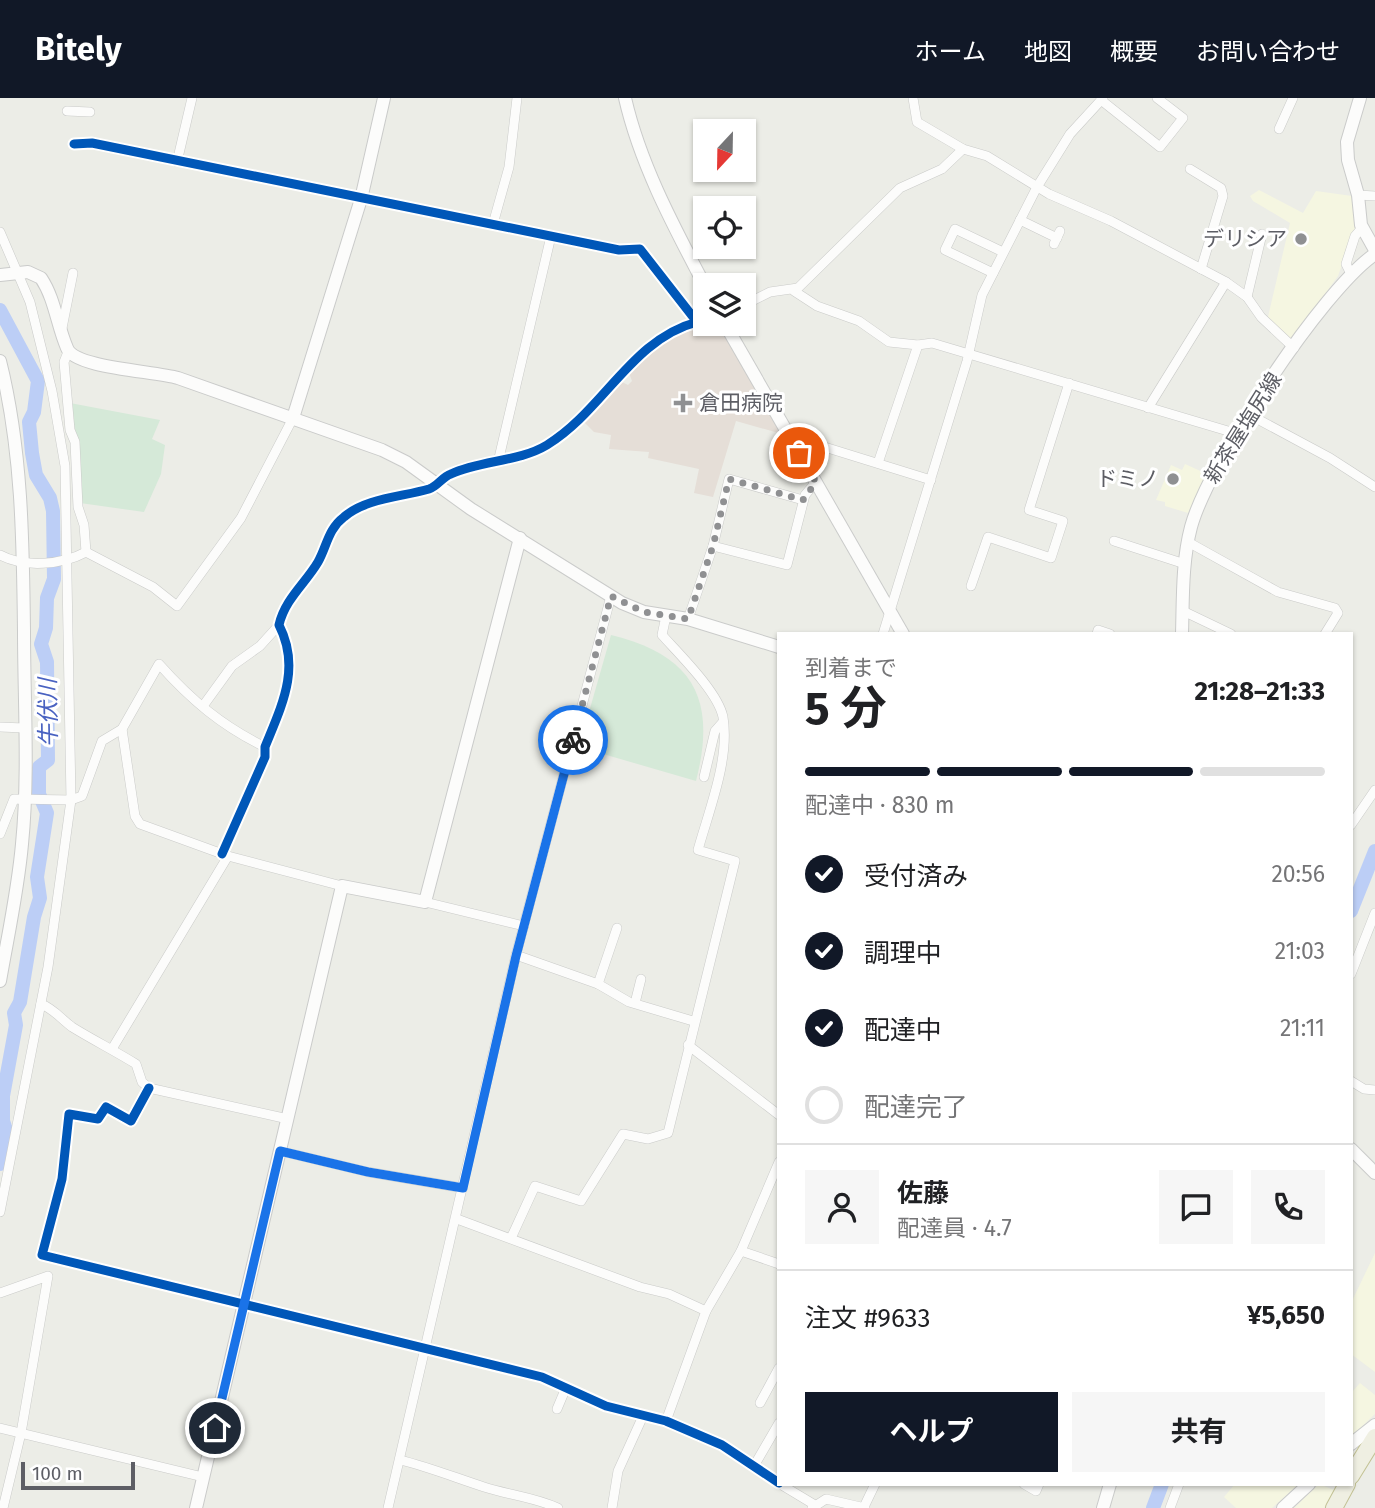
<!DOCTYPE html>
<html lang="ja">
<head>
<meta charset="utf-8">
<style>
	body { margin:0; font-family:"Fira Sans","Noto Sans JP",sans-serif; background:#f6f6f6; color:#202124; height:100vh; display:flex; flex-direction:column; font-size:26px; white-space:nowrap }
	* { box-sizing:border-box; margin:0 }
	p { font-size:23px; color:#757577 }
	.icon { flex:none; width:38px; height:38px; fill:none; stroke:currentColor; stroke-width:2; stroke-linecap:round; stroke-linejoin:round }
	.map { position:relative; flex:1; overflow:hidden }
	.panel { position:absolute; left:777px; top:534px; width:576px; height:854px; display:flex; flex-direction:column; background:#fff; border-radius:0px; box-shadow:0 2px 5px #0004 }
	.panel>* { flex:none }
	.needle { width:46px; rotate:202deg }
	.controls { position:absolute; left:693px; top:21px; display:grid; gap:14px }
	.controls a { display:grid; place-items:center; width:63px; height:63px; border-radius:0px; background:#fff; box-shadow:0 2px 5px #0004; font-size:35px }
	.scale { position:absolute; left:21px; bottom:18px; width:114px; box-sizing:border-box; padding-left:7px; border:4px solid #5d5e65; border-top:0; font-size:19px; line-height:24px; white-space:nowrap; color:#5d5e65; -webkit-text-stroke:5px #fff; paint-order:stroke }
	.pin { position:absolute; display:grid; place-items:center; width:60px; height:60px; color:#fff; margin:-30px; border:4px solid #fff; border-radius:50%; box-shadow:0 2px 7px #0007 }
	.courier { position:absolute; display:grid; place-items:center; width:70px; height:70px; margin:-35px; border:5px solid #1a73e8; border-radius:50%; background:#fff; color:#222; box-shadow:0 2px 9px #0007 }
	.headline em { font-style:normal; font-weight:700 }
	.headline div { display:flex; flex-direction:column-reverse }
	.headline { display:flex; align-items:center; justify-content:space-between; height:119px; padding:0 28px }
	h1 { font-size:46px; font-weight:700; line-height:52px }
	.bar { display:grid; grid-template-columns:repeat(4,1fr); gap:10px 7px; align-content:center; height:84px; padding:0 28px }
	.bar i { height:9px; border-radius:5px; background:#e0e0e0 }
	.bar .active { background:#111827 }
	.bar p { grid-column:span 4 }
	.line { display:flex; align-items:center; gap:18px; padding:0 28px; border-top:2px solid #e0e0e0 }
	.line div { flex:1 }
	.round { display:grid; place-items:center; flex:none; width:74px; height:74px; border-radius:0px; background:#f6f6f6 }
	ol { padding:0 28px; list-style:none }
	li { display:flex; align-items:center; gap:21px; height:77px }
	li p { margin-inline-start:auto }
	li .icon { padding:7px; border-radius:50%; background:#111827; color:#fff; stroke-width:4 }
	li:last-child { color:#757577 }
	li i { width:38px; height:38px; border:4px solid #e0e0e0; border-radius:50% }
	.primary-button { display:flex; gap:14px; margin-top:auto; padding:14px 28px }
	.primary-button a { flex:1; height:80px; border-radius:0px; background:#111827; color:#fff; font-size:28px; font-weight:700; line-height:80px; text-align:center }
	.primary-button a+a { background:#f6f6f6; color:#202124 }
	header { display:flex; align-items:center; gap:42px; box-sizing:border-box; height:98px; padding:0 35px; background:#111827; color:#fff }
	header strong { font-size:33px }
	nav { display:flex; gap:38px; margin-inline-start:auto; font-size:24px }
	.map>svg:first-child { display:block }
	.commercial { fill:#f5f6e1 }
	.medical { fill:#e5ded7 }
	.green { fill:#d5e9d8 }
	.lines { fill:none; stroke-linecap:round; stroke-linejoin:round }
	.river { stroke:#bccef6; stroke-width:14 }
	.street-casing { stroke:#cacbc9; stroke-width:10 }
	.secondary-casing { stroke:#cacbca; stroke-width:14 }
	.highway-casing { stroke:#c3c294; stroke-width:18 }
	.street { stroke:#fcfcfb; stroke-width:9 }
	.secondary { stroke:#fcfcfb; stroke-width:12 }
	.highway { stroke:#efefe2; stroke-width:16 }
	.cycleway-casing { stroke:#fff; stroke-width:13 }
	.cycleway { stroke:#0057b8; stroke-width:9 }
	.done { stroke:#8f9092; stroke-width:7; stroke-dasharray:0 12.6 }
	.route { stroke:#1a73e8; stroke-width:9 }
	.poi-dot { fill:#8f9092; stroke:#fff; stroke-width:2.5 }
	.labels { text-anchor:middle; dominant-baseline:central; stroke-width:6; stroke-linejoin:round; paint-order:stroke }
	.poi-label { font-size:21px; fill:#5d5e65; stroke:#fff; text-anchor:end }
	.street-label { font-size:21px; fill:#5d5e65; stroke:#fff }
	.water-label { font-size:23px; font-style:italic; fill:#4962c1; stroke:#fff }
</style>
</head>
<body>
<header>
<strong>Bitely</strong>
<nav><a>ホーム</a><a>地図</a><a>概要</a><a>お問い合わせ</a></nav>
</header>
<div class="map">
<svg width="1375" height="1410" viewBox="0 0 1375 1410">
	<rect width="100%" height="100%" fill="#ecede7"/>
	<g class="commercial">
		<polygon points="1259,92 1303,115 1316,93 1352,98 1358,122 1338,178 1290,244 1267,223 1290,125 1253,103 1250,98"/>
		<polygon points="1185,366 1207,376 1188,415 1165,408 1165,404 1156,402 1171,367 1182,372"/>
		<polygon points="1375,1155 1375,1274 1351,1256 1351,1205"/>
		<polygon points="1360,1285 1375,1297 1375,1316 1351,1339 1351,1295"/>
		<polygon points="1235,1386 1299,1386 1272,1410 1236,1410 1224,1399"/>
		<polygon points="1319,1386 1334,1392 1324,1410 1294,1410"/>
	</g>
	<polygon class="medical" points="700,226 721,227 782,336 736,323 713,399 694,395 699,371 648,360 649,354 609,351 611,337 594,334 584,324 622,284 628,287 632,283 629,275 668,237"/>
	<g class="green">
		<polygon points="70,305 160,322 152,341 165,347 161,376 144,414 80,405"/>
		<path d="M611,537C694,557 717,602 696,683L579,649Z"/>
	</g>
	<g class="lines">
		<g class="river">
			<polyline points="0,212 38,283 34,314 29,324 32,355 36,377 50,400 53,413 54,481 47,500 46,530 41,546 47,564 48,662 39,669 39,696 47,715 37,779 40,800 34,819 20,904 14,915 16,927 3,998 3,1023 6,1032 0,1066"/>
			<polyline points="1351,813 1375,753"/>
			<polyline points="1153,1410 1162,1386"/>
		</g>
		<g class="street-casing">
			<g id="street">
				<polyline points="913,0 917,24 963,51 987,58 1049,96 1111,123 1226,184 1247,199 1261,219 1294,250"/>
				<polyline points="1101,2 1160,49 1183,20 1157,0"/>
				<polyline points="67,13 90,14"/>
				<polyline points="1279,31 1293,0"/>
				<path d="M74,46L92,45L619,152L640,151L697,224C632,241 603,313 547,347C519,364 481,362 451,376C442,379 438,388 429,391C402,399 366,400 344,419C328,431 327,448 318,464C305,486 285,501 279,527C301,570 282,607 265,649V659L222,756"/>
				<polyline points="177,64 192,0"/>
				<polyline points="1190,71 1221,90 1223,98 1201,171"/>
				<polyline points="1358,97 1375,98"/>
				<polyline points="1020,122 1057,140"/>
				<polyline points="493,126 509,69 517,0"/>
				<polyline points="0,134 30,204 52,293 65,368 71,702 48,869 0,1114"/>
				<polyline points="1054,146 1060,133"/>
				<polyline points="993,175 945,152 955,131 1003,154"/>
				<polyline points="1351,176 1346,166 1355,138 1362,130"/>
				<polyline points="794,193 817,208 859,223 889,244 918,247 932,245 1238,336"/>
				<polyline points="1247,199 1262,136"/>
				<polyline points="744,207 770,194 798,190 900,90 942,71 963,51"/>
				<polyline points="61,235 73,175"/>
				<polyline points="68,254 64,264 70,332 75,344 78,409 84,427 86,454"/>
				<polyline points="1148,310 1226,184"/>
				<polyline points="1250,317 1330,360 1375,389"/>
				<polyline points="789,338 931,382"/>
				<polyline points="499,360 551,138"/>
				<polyline points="878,365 918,247"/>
				<polyline points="1114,443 1185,466"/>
				<polyline points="1188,444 1278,494 1335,510 1338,515 1325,536"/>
				<polyline points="713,448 787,467 805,397 816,384"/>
				<path d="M0,457C24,470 62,467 86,454L153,489L177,508L241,420L293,320"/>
				<polyline points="971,488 988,439 1051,460 1063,423 1029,412 1069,285"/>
				<polyline points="1183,513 1231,536"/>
				<polyline points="688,521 713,448 729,381 803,402"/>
				<polyline points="883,536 967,263 982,197 1037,89 1070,36 1103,0"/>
				<polyline points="1097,536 1098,532 1110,536"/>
				<polyline points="203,608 232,568 260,548 279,527"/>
				<polyline points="0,629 24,630"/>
				<polyline points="122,631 135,718 140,726 228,758 342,788"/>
				<polyline points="704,679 715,633 723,624"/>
				<polyline points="1351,727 1375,692"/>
				<path d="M0,736L14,701L71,702L82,698L102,643L122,631L159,566C191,602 222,628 265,649"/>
				<polyline points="425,804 524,828"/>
				<polyline points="516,857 598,886 629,904 693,923"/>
				<polyline points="1351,876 1375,815"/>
				<polyline points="598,886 617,830"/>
				<polyline points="635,905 641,881"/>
				<path d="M41,906C54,911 61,921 72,929C93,942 115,953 136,966L142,984L149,990L288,1021"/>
				<polyline points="688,947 779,1017"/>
				<polyline points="112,951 228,758"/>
				<polyline points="1351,983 1364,991 1375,992"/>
				<polyline points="149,990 131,1023 106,1009 98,1021 69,1016 62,1081 42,1157 542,1279 606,1308 666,1323 722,1347 779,1385"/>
				<polyline points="280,1053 368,1074 463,1090"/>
				<polyline points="457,1121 640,1189 669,1196 706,1213"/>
				<path d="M512,1138L535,1088L581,1103L623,1036L648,1041L668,1035L735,763L698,752C709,712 730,661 723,619C718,594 679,556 662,537L666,518"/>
				<polyline points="741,1153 779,1166"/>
				<polyline points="0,1195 48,1178 21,1335 3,1410"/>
				<polyline points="760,1305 779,1270"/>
				<polyline points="557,1311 565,1292"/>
				<polyline points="666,1323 706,1213 741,1153 779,1064"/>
				<polyline points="0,1330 203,1379"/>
				<path d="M400,1362C429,1369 456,1380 484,1389C509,1397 534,1399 558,1410"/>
				<polyline points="754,1368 779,1325"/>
				<polyline points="780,1386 815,1407"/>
				<polyline points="1024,1386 1036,1393 1039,1386"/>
				<polyline points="864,1409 875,1386"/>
				<polyline points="388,1410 516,857 611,498"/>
				<polyline points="612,1410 618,1373 643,1318"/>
				<polyline points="812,1410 826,1401 865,1410"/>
				<polyline points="1170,1410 1179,1386"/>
			</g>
		</g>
		<g class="secondary-casing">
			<g id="secondary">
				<path d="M625,0C640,66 674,129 705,188"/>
				<polyline points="1360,0 1347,44 1348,62 1358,97 1361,127 1375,152"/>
				<path d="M0,177L28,174L41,180C55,201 57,227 67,250C74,270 154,273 178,280L382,352L406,364L471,411L622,505L644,514L688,521L779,549"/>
				<polyline points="725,226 903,536"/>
				<path d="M0,263C22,351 23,442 24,533C24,603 29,676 22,746C18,792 8,837 0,883"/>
				<polyline points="293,320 361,101 384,0"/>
				<path d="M1182,536C1183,500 1182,463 1191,429C1208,366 1322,192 1375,156"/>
				<polyline points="1351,1051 1375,1075"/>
				<polyline points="1351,1346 1375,1327"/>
				<polyline points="196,1410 342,788 425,804 520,440"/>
				<polyline points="1103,1410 1110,1386"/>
				<polyline points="1283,1410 1309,1386"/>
			</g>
		</g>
		<g class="highway-casing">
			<g id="highway">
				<polyline points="1351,1378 1375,1339"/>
				<polyline points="1334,1410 1347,1386"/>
			</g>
		</g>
		<use href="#street" class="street"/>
		<use href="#secondary" class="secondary"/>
		<use href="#highway" class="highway"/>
		<g class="cycleway-casing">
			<g id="cycleway">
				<path d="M74,46L92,45L619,152L640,151L697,224C632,241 603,313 547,347C519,364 481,362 451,376C442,379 438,388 429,391C402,399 366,400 344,419C328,431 327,448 318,464C305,486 285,501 279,527C301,570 282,607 265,649V659L222,756"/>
				<polyline points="149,990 131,1023 106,1009 98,1021 69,1016 62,1081 42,1157 542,1279 606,1308 666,1323 722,1347 779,1385"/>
			</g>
		</g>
		<use href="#cycleway" class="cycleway"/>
	</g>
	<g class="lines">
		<polyline class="done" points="573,642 611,498 644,514 688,521 713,448 729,381 803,402 816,384 799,355"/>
		<polyline class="route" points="215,1330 280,1053 368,1074 463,1090 516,858 573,642"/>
	</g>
	<g class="poi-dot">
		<circle cx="1301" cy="141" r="7"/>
		<path d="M679.5 294.5h7v7h7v7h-7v7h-7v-7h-7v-7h7z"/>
		<circle cx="1173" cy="381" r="7"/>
	</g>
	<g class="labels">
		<g class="poi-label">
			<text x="1287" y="141">デリシア</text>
			<text x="699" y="305" text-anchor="start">倉田病院</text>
			<text x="1159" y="381">ドミノ</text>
		</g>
		<g class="street-label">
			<text transform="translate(1243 330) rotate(-58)">新茶屋塩尻線</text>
		</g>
		<g class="water-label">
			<text transform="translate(48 615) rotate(-91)">牛伏川</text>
		</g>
	</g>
</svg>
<div class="controls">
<a><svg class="needle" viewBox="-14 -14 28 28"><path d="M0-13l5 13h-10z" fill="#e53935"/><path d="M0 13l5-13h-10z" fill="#757577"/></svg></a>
<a><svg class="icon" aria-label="locate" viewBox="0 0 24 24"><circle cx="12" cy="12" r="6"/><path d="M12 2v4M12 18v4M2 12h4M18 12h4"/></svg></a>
<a><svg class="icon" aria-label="layers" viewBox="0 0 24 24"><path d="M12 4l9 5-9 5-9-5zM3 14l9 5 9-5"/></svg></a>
</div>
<div class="scale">100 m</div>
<div class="pin" style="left:799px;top:355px;background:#ea580c"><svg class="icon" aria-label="bag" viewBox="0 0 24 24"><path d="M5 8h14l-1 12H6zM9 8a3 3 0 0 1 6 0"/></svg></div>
<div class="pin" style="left:215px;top:1330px;background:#1f2937"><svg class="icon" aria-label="home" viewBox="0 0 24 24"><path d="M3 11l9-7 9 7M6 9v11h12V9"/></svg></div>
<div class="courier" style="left:573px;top:642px"><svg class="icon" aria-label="bike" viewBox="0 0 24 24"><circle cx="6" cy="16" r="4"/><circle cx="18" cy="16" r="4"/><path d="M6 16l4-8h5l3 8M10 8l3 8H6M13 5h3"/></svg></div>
<section class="panel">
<div class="headline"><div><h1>5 分</h1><p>到着まで</p></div><em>21:28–21:33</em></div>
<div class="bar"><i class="active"></i><i class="active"></i><i class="active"></i><i></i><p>配達中 · 830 m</p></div>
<ol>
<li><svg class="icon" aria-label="check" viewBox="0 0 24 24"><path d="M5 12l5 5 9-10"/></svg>受付済み<p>20:56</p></li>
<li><svg class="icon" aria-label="check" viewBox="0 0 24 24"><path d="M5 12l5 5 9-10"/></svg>調理中<p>21:03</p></li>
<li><svg class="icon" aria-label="check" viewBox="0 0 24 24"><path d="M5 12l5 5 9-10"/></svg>配達中<p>21:11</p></li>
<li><i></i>配達完了</li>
</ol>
<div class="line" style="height:126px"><a class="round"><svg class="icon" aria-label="person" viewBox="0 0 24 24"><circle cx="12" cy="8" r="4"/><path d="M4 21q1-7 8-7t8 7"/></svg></a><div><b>佐藤</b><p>配達員 · 4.7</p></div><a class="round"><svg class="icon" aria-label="chat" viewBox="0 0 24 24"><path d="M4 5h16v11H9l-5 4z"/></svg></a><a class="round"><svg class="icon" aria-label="phone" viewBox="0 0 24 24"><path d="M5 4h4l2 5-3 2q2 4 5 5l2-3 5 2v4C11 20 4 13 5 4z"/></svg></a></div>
<div class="line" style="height:91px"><div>注文 #9633</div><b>¥5,650</b></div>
<div class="primary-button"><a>ヘルプ</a><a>共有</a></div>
</section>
</div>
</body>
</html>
